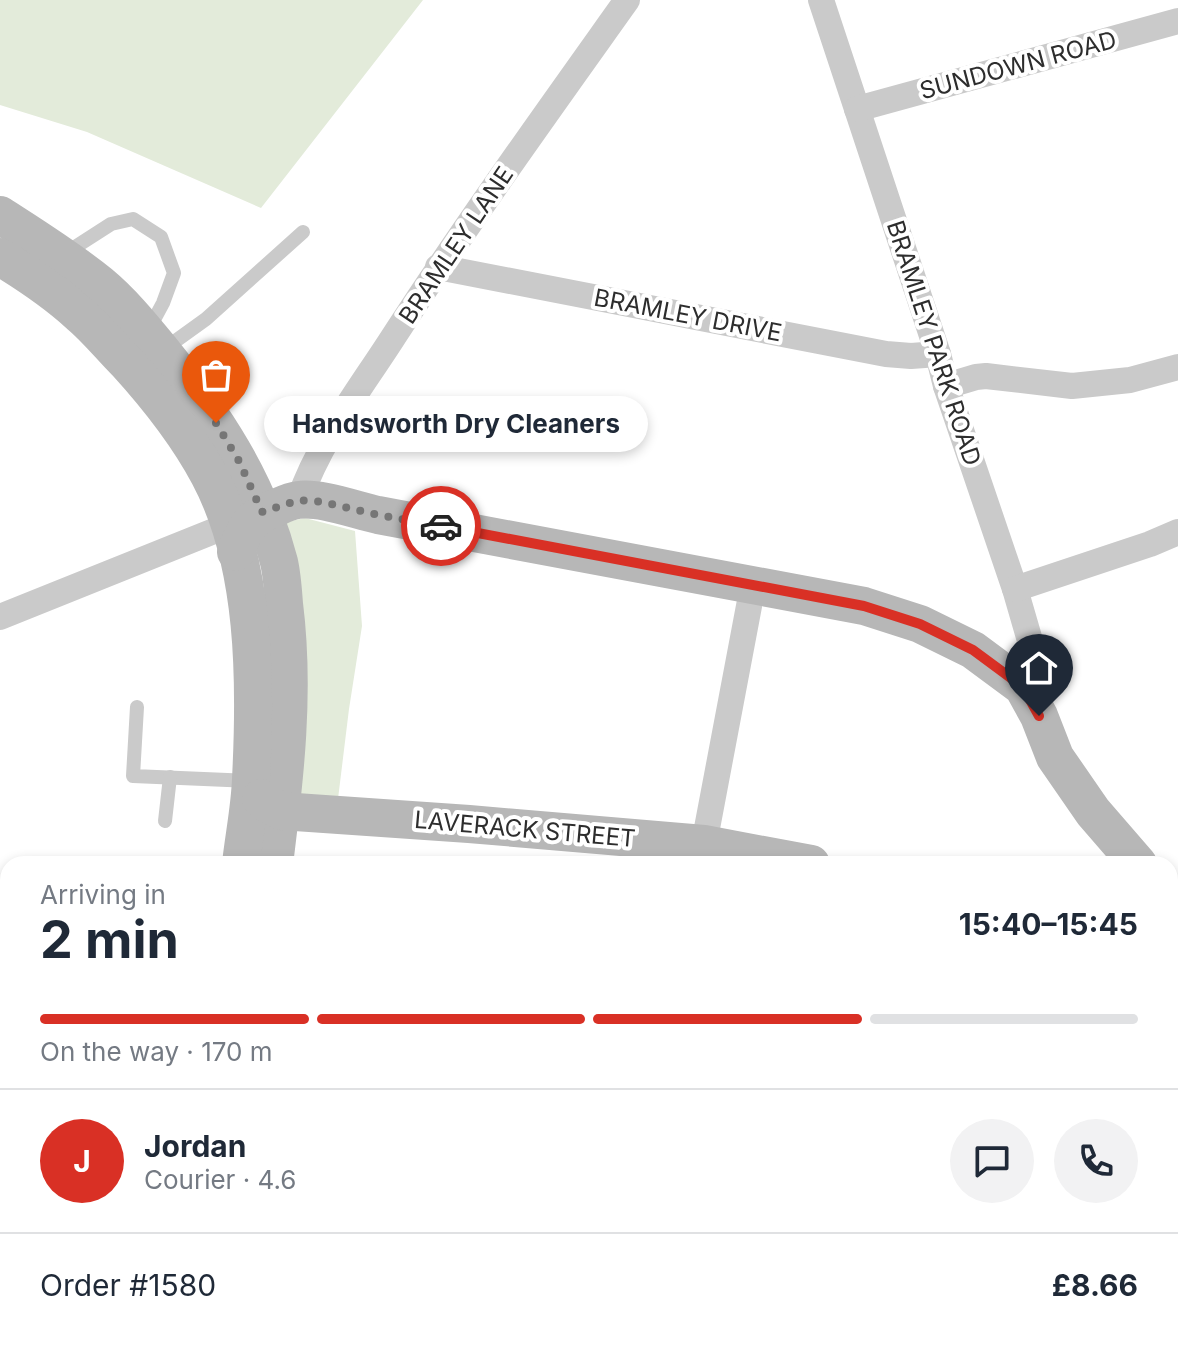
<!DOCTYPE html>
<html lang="en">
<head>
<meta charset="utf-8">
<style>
	body { margin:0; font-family:Inter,sans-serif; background:#f2f2f3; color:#1f2937; height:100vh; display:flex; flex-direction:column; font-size:30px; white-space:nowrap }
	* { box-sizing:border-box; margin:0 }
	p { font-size:26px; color:#747a83 }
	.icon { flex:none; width:44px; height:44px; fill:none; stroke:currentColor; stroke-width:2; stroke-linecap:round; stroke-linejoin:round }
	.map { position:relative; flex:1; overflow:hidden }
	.panel { position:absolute; left:0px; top:856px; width:1178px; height:496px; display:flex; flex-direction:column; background:#fff; border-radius:24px 24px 0 0; box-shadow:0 4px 12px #0003 }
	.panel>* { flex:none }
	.pin { position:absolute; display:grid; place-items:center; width:68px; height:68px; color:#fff; margin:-82px -34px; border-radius:50% 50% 50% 0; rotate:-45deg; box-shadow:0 0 8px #0007 }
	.pin .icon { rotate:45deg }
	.courier { position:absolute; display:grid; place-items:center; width:80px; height:80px; margin:-40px; border:6px solid #d93025; border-radius:50%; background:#fff; color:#222; box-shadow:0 2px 10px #0007 }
	.bubble { position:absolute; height:56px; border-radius:28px; background:#fff; box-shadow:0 4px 12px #0003; font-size:26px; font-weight:700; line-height:56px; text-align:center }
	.head em { font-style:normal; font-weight:700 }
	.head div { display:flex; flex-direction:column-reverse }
	.head { display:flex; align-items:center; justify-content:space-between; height:136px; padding:0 40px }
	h1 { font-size:52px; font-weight:700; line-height:60px }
	.bar { display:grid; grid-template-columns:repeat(4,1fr); gap:12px 8px; align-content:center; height:96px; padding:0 40px }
	.bar i { height:10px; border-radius:6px; background:#e0e1e3 }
	.bar .on { background:#d93025 }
	.bar p { grid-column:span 4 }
	.line { display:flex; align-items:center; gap:20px; padding:0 40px; border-top:2px solid #e0e1e3 }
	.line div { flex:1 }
	.round { display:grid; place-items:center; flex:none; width:84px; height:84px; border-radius:42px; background:#f2f2f3 }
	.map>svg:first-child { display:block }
	.green { fill:#e3ebda }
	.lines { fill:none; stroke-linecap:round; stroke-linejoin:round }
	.service { stroke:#cacaca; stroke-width:14 }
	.minor { stroke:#cacaca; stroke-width:26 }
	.secondary { stroke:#b7b7b7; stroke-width:38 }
	.done { stroke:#767676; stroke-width:8; stroke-dasharray:0 14.4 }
	.route { stroke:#d93025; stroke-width:10 }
	.labels { text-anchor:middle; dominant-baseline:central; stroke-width:8; stroke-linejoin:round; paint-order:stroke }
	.street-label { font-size:24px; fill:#2d2d2d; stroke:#fff }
</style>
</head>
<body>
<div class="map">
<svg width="1178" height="1352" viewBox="0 0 1178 1352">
	<rect width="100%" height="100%" fill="#fff"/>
	<g class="green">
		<polygon points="0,0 423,0 261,208 87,132 0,105"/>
		<polygon points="305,518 355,531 362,626 349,709 338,799 302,796 294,785 286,522"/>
	</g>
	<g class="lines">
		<g class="service">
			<polyline points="66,253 111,224 133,219 161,237 174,273 163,303 148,331"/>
			<polyline points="163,350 206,319 303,232"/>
			<polyline points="137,707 133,776 251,781"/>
			<polyline points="165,821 170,777"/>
		</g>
		<g class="minor">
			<polyline points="821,0 938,354 946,386 1015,589 1033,651 1031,674 1023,687"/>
			<polyline points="857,109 1178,21"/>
			<polyline points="438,267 886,354 911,356 938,354"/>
			<polyline points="946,386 976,377 986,376 1072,386 1130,380 1178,367"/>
			<path d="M299,500C320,440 360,389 394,336C468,222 548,111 627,0"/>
			<polyline points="1015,589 1150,544 1178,532"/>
			<polyline points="0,617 229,525"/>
			<polyline points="704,844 753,585"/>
			<polyline points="0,1169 8,1170"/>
			<polyline points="1064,1350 1064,1352"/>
			<polyline points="636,1352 638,1344"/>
		</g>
		<g class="secondary">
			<path d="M0,215C34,237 68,258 100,284C123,303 143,328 162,351C213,414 258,481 279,562C282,575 283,590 284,604C295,691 285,777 274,864"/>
			<path d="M0,257C28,274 55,292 79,314C96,328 110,346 126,362C157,396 187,434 209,475C256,563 256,682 251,779C250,808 244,836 241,864"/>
			<path d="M236,552C244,529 251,516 275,508C282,505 290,501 298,500C321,497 355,510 378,515L864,606L920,624L973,650L1023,687L1039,716L1055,757L1093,812L1138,864"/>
			<polyline points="261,798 268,804 281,811 469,824 704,844 811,864"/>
			<polyline points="1170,906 1178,916"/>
			<polyline points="1170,947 1178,954"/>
			<polyline points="177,1352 178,1344"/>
			<polyline points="209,1352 210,1344"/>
		</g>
	</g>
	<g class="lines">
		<polyline class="done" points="216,423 239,461 262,512 299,500 323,502 378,515 441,526"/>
		<polyline class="route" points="441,526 864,606 920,624 973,650 1023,687 1039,716"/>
	</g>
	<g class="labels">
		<g class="street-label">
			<text transform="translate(1018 65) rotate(-15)">SUNDOWN ROAD</text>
			<text transform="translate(456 245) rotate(-56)">BRAMLEY LANE</text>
			<text transform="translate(688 315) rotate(11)">BRAMLEY DRIVE</text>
			<text transform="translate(934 343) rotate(72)">BRAMLEY PARK ROAD</text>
			<text transform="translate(525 829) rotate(5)">LAVERACK STREET</text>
		</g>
	</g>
</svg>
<div class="pin" style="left:216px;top:423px;background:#ea580c"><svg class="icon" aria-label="bag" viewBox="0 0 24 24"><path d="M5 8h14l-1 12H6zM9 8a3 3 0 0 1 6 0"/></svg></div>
<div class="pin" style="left:1039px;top:716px;background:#1f2937"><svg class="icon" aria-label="home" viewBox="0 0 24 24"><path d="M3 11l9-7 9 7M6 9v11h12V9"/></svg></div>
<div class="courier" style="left:441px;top:526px"><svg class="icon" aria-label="car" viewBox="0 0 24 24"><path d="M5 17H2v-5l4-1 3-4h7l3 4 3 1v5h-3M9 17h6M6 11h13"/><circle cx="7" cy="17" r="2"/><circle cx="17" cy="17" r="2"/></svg></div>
<div class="bubble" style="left:264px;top:396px;width:384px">Handsworth Dry Cleaners</div>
<section class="panel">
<div class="head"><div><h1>2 min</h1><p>Arriving in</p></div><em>15:40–15:45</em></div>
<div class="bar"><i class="on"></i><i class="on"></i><i class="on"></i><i></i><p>On the way · 170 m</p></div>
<div class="line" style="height:144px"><b class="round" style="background:#d93025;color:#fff">J</b><div><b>Jordan</b><p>Courier · 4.6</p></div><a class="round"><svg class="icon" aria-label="chat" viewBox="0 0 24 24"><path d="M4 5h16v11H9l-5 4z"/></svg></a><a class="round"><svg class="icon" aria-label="phone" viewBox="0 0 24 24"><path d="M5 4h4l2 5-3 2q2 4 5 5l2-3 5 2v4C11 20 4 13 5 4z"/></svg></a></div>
<div class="line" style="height:104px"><div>Order #1580</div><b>£8.66</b></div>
</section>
</div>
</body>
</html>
